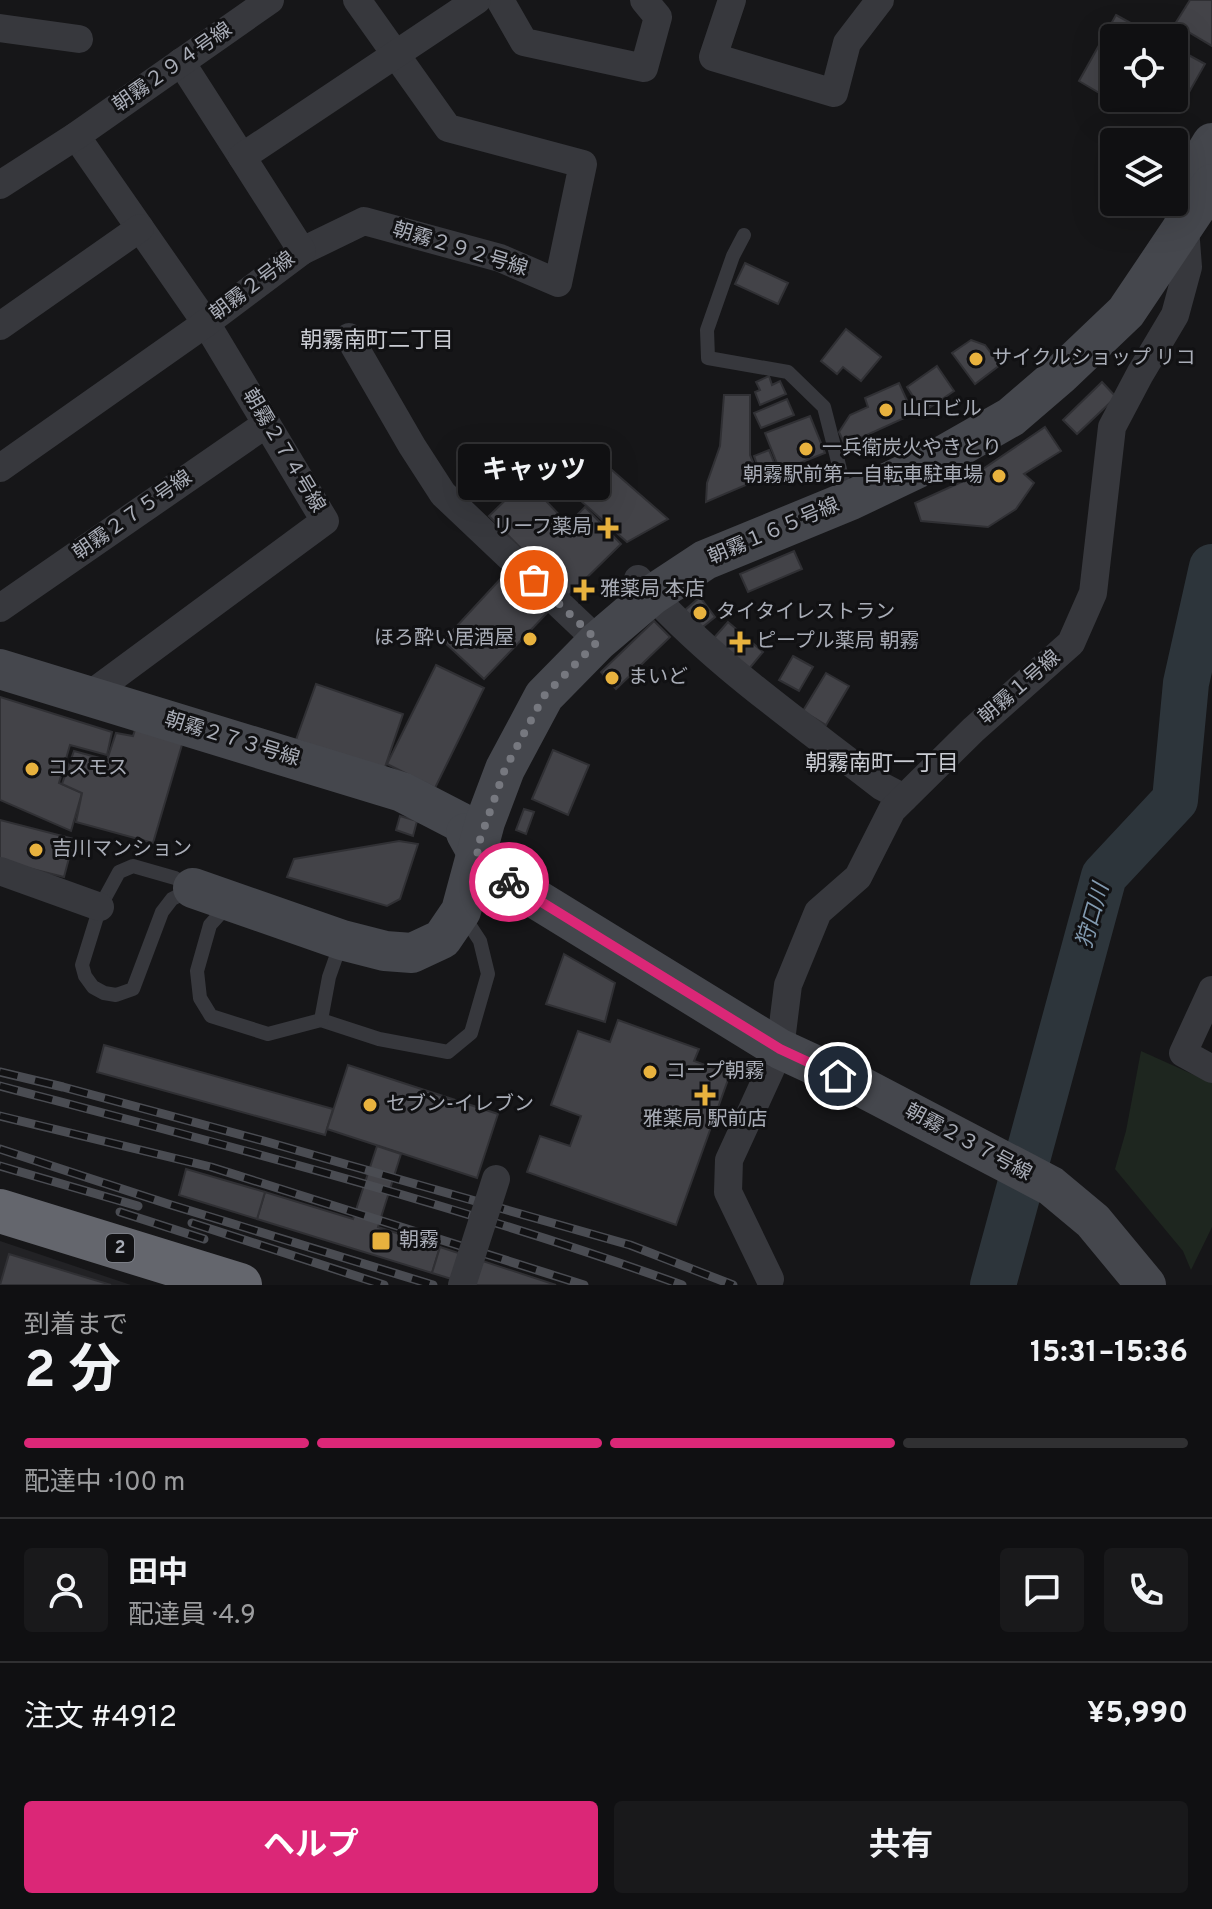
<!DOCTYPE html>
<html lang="ja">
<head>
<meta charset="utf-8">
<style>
	body { margin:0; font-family:Overpass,"Noto Sans JP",sans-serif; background:#19191b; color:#f1f3f6; height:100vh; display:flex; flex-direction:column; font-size:30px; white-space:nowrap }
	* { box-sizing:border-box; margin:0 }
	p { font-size:26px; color:#9c9d9f }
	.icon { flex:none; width:44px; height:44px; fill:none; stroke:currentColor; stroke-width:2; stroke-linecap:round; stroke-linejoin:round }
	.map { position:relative; height:1285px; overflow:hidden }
	.drawer { display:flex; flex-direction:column; background:#101012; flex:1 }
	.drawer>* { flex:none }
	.fabs { position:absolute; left:1100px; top:24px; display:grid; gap:16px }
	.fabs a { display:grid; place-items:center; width:88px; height:88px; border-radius:8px; background:#101012; box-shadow:0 8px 32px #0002,0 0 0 2px #303032; font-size:40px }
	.pin { position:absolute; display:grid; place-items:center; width:68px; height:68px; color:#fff; margin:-34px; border:4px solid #fff; border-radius:50%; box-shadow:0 2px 8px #0007 }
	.courier { position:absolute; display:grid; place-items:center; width:80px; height:80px; margin:-40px; border:6px solid #db2777; border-radius:50%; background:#fff; color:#222; box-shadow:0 2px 10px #0007 }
	.bubble { position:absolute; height:56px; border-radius:8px; background:#101012; box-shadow:0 8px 32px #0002,0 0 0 2px #303032; font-size:26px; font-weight:700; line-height:56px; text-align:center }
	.summary em { font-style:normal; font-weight:700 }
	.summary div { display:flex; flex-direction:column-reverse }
	.summary { display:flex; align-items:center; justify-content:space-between; height:136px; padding:0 24px }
	h1 { font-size:52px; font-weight:700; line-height:60px }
	.bar { display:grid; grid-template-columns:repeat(4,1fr); gap:12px 8px; align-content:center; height:96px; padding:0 24px }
	.bar i { height:10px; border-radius:6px; background:#303032 }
	.bar .current { background:#db2777 }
	.bar p { grid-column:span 4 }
	.line { display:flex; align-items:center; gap:20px; padding:0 24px; border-top:2px solid #303032 }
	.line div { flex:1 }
	.round { display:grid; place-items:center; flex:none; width:84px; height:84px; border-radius:8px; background:#19191b }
	.primary-button { display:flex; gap:16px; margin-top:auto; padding:16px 24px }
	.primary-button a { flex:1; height:92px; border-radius:8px; background:#db2777; color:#fff; font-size:32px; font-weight:700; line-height:92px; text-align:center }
	.primary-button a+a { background:#19191b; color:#f1f3f6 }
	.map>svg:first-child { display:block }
	.built { fill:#222225 }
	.green { fill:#1e261f }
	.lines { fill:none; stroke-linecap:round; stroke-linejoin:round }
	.river { stroke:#2d353b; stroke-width:46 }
	.building { fill:#434348; stroke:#303034; stroke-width:2 }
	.lane { stroke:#37383d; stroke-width:14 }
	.street { stroke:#37383d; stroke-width:28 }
	.secondary { stroke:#45474d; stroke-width:40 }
	.highway { stroke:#64666d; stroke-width:44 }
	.rail-casing { stroke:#4a4c52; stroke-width:9 }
	.rail { stroke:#111113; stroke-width:6; stroke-dasharray:18; stroke-linecap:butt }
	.street-bridge { stroke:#37383d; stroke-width:28 }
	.done { stroke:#76787f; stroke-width:8; stroke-dasharray:0 14.4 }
	.route { stroke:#db2777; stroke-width:10 }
	.poi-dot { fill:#e8b23e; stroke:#111113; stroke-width:3 }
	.labels { text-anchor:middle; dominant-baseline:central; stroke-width:6; stroke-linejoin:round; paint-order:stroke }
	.shield { fill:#111113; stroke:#7b7e86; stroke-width:2 }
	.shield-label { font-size:18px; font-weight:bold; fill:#a9adb7 }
	.street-label { font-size:20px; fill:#a9adb7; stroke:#111113 }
	.poi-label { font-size:20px; fill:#a9adb7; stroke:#111113; text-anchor:start }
	.neighbourhood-label { font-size:22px; fill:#caccd3; stroke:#111113 }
	.water-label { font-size:22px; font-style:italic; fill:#829ab0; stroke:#111113 }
</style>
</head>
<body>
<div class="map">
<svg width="1212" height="1285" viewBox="0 0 1212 1285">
	<rect width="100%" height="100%" fill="#161618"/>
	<polygon class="built" points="0,1241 131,1285 0,1285"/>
	<polygon class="green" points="1141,1051 1212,1083 1212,1227 1191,1270 1183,1251 1115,1169 1126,1131"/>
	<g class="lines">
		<polyline class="river" points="993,1285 1104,876 1175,800 1186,683 1212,567"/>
	</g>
	<g class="building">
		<polygon points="1190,0 1212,0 1212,46 1175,24"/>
		<polygon points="1116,15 1158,38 1114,38 1114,87 1108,98 1079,81"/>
		<polygon points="1174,47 1205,64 1188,94 1174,87"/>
		<polygon points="1108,143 1114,145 1114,179 1099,174"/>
		<polygon points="745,263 788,283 778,304 735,284"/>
		<polygon points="846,329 881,357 861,381 843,367 837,374 821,361"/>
		<polygon points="971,340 985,345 1000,365 975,384 952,353"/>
		<polygon points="937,366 954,391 923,412 907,387"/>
		<polygon points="769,376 772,385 780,381 786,394 760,405 755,392 760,390 756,382"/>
		<polygon points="1102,382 1116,397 1077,434 1063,420"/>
		<polygon points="899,383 913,414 845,445 839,432 850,415 868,407 865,398"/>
		<polygon points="724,395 750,395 750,455 760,479 706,502 707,483 720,446"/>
		<polygon points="787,399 794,415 761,428 754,413"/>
		<polygon points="810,416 825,453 780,471 765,433"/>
		<polygon points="1045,427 1061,451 1024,474 1034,483 1016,509 988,527 921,521 915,503 968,479"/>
		<polygon points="581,443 668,519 627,542 552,475"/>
		<polygon points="769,450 778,472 762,478 754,456"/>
		<polygon points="526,480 568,524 585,507 621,544 568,596 489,516"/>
		<polygon points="794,551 802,569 748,592 740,574"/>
		<polygon points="505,574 547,613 484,679 443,641"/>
		<polygon points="700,597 715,617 699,630 684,611"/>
		<polygon points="654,621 670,637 616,689 601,672"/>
		<polygon points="728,622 763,652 748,670 713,639"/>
		<polygon points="793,656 813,667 799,691 779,680"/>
		<polygon points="436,665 484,688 435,788 387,764"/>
		<polygon points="826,673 849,686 826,725 803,711"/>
		<polygon points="316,684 403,714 384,770 296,740"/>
		<polygon points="0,697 112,732 107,755 70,745 59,783 82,793 71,831 0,800"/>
		<polygon points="137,724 184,738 153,843 76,822 82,793 62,784 74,751 107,760 116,733 133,736"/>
		<polygon points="553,750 589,765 568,815 532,799"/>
		<polygon points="524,809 534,812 526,834 516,830"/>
		<polygon points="400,816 417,821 413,836 396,830"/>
		<polygon points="0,820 74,839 64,877 0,861"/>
		<polygon points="399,841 418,844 400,899 387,906 287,877 294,859"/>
		<polygon points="564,954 615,983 605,1022 546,1004"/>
		<polygon points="618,1020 699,1049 694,1061 730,1074 676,1225 527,1172 540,1136 570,1146 581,1116 551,1105 578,1031 610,1042"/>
		<polygon points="104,1045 333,1109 325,1135 97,1072"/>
		<polygon points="348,1065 498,1114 477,1178 327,1129"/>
		<polygon points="377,1146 401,1154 378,1227 440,1247 432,1273 257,1219 265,1192 353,1219"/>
		<polygon points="186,1169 265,1192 257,1219 179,1195"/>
		<polygon points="440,1247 556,1285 471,1285 432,1273"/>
		<polygon points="9,1254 111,1285 0,1285"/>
	</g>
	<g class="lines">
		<g class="lane">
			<polyline points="744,235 733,256 707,330 708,358 788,372 824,407 843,481 850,499"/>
			<polygon points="133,866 175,878 193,888 172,899 162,912 133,989 116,995 104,993 93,987 85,976 82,965 100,907 119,872"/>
			<polyline points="229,904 210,925 197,971 200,998 211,1016 268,1034 321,1020 379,1039 448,1052 471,1033 488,974 480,941 463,915"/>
			<polyline points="321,1020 329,977 341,943"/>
		</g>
		<g class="street">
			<polyline points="500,0 524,42 644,68 658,17 644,0"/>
			<polyline points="732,0 713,57 834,93 847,43 880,0"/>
			<polyline points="0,28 79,39"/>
			<polyline points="181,62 242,157"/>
			<polyline points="76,136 206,323 325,521 88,696"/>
			<polyline points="0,185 76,136 270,0"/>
			<polyline points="302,251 364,221 500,258 558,283 583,164 448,128 357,0"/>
			<polyline points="0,326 140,228"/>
			<polyline points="349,337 412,446 443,494 598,641"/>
			<polyline points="0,468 206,323 302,251 242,157 477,0"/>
			<path d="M638,579C707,659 798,721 881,786L904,798"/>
			<polyline points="0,608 266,424"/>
			<polyline points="0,871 100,907"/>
			<polyline points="1212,990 1183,1053 1212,1069"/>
			<polyline points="770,1279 728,1192 729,1160 780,1049 788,985 818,912 858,877 892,810 973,730 1071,643 1093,593 1112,427 1140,374 1175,315 1188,267 1185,228"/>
		</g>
		<g class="secondary">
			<polyline points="1176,202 1212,143"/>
			<polyline points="0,669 402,792 460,822"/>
			<polyline points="466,833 476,851 510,883 780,1049 858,1085 1051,1186 1093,1221 1146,1285"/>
			<polyline points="193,888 342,940 385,951 412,953 442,939 461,911 485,822 505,769 544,696 598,641 652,595 705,560 851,500 939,458 1011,417 1061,374 1126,312 1212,184"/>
		</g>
		<polyline class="highway" points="0,1211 240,1285"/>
		<g class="rail-casing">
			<g id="rail">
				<polyline points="0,1072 63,1087 264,1141 630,1245 733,1285"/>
				<path d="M0,1086C229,1146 460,1205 682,1285"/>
				<polyline points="0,1116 211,1167 584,1285"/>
				<polyline points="0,1149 168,1204 433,1285"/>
				<polyline points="0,1166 138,1206"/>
				<polyline points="120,1212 204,1239"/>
				<polyline points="192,1223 384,1285"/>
			</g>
		</g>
		<use href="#rail" class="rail"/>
		<polyline class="street-bridge" points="462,1285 496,1179"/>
	</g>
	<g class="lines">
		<polyline class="done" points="509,882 476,851 505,769 544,696 598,641 534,580"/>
		<polyline class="route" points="509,882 780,1049 838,1076"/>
	</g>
	<g class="poi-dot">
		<circle cx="976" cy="359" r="8"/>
		<circle cx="886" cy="410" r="8"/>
		<circle cx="806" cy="449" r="8"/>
		<circle cx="999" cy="476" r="8"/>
		<path d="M604 516h8v8h8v8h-8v8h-8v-8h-8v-8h8z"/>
		<path d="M580 578h8v8h8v8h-8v8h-8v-8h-8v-8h8z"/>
		<circle cx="700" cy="613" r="8"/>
		<circle cx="530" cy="639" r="8"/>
		<path d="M736 630h8v8h8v8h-8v8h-8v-8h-8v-8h8z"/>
		<circle cx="612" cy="678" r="8"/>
		<circle cx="32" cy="769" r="8"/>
		<circle cx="36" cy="850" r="8"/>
		<circle cx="650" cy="1072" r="8"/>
		<path d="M701 1083h8v8h8v8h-8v8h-8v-8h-8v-8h8z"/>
		<circle cx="370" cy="1105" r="8"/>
		<rect x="371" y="1231" width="20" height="20" rx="4"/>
	</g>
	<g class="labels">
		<rect class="shield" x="106" y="1234" width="28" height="28" rx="6"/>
		<g class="shield-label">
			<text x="120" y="1248">2</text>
		</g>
		<g class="street-label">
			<text transform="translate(173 68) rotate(-35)">朝霧２９４号線</text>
			<text transform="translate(460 250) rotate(17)">朝霧２９２号線</text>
			<text transform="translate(253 287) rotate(-37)">朝霧２号線</text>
			<text transform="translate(283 451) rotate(59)">朝霧２７４号線</text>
			<text transform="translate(133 516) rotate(-35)">朝霧２７５号線</text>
			<text transform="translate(774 532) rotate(-23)">朝霧１６５号線</text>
			<text transform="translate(1020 688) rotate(-41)">朝霧１号線</text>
			<text transform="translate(232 740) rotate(17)">朝霧２７３号線</text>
			<text transform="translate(968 1143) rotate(28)">朝霧２３７号線</text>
		</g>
		<g class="poi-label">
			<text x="992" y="359">サイクルショップ リコ</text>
			<text x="902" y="410">山口ビル</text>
			<text x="822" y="449">一兵衛炭火やきとり</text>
			<text x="983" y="476" text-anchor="end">朝霧駅前第一自転車駐車場</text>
			<text x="592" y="528" text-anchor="end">リーフ薬局</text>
			<text x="600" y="590">雅薬局 本店</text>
			<text x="716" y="613">タイタイレストラン</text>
			<text x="514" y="639" text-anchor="end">ほろ酔い居酒屋</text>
			<text x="756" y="642">ピープル薬局 朝霧</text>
			<text x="628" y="678">まいど</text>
			<text x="48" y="769">コスモス</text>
			<text x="52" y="850">吉川マンション</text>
			<text x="666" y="1072">コープ朝霧</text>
			<text x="386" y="1105">セブン-イレブン</text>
			<text x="705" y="1120" text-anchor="middle">雅薬局 駅前店</text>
			<text x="399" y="1241">朝霧</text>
		</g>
		<g class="neighbourhood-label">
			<text x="377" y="341">朝霧南町二丁目</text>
			<text x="882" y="764">朝霧南町一丁目</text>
		</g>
		<g class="water-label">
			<text transform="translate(1094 916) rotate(-74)">狩口川</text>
		</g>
	</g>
</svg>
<div class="fabs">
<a><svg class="icon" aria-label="locate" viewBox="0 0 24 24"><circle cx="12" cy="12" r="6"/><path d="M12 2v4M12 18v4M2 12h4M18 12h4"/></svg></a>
<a><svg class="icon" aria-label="layers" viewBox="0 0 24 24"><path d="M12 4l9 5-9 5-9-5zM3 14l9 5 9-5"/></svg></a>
</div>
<div class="pin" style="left:534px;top:580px;background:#ea580c"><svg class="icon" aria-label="bag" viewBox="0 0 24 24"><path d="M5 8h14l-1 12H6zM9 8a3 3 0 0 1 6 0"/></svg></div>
<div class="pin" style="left:838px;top:1076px;background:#1f2937"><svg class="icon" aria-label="home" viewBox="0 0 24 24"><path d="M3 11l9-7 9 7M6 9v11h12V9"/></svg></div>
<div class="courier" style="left:509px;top:882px"><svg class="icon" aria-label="bike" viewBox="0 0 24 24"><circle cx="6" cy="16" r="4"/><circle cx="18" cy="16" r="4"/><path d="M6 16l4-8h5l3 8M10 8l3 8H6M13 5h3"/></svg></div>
<div class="bubble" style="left:458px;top:444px;width:152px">キャッツ</div>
</div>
<section class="drawer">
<div class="summary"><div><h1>2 分</h1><p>到着まで</p></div><em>15:31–15:36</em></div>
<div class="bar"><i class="current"></i><i class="current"></i><i class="current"></i><i></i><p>配達中 · 100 m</p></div>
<div class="line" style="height:144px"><a class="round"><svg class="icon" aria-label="person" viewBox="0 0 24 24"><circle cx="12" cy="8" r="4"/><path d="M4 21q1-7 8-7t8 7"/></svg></a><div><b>田中</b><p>配達員 · 4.9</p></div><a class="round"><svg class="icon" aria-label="chat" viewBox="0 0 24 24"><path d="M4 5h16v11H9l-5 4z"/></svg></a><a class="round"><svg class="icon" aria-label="phone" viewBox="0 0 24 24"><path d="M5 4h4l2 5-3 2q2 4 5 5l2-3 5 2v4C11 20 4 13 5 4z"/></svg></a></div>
<div class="line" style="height:104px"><div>注文 #4912</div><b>¥5,990</b></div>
<div class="primary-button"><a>ヘルプ</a><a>共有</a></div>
</section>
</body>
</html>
